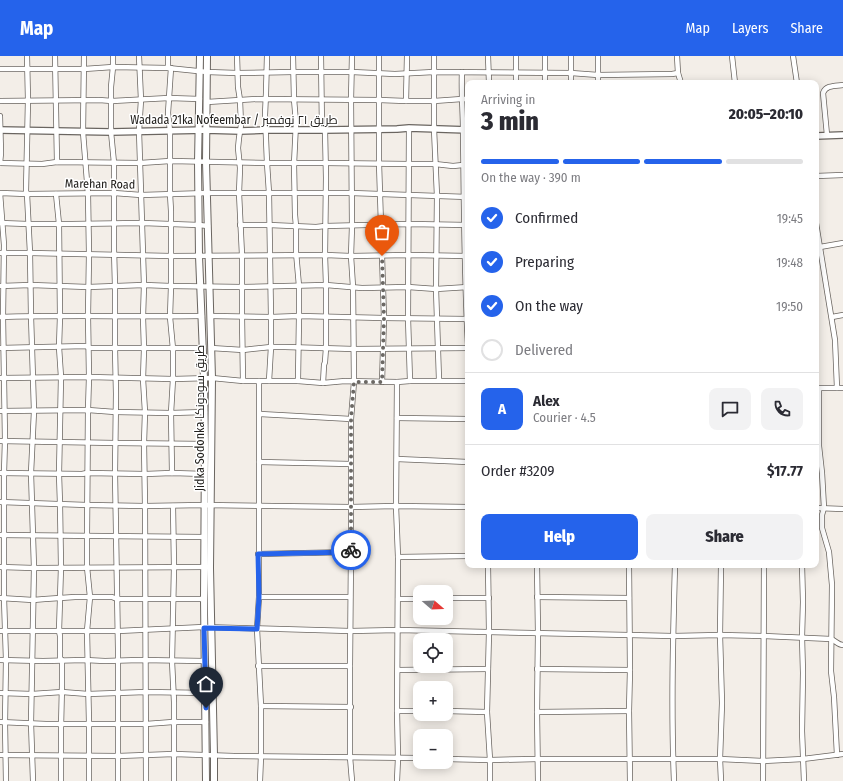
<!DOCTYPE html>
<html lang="en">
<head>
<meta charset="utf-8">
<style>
	body { margin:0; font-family:"Fira Sans Condensed",Cairo,sans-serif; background:#f2f2f3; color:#2b2b33; height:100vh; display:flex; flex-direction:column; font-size:15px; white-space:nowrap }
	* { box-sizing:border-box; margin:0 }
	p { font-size:13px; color:#7c7c81 }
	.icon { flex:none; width:22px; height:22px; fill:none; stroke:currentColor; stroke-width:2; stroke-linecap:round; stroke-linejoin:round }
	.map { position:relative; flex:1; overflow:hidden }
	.side { position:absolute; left:465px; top:24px; width:354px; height:488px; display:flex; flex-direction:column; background:#fff; border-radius:8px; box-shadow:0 2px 10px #0003 }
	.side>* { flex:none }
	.needle { width:26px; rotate:109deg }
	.tools { position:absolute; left:413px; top:529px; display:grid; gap:8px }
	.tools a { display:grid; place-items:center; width:40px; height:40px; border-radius:8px; background:#fff; box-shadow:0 2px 10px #0003; font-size:20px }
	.pin { position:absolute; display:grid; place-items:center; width:34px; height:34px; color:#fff; margin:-41px -17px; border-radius:50% 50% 50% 0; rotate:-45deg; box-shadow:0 0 4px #0007 }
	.pin .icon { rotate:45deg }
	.courier { position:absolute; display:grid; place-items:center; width:40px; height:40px; margin:-20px; border:3px solid #2563eb; border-radius:50%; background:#fff; color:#222; box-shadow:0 1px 5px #0007 }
	.summary em { font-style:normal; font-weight:800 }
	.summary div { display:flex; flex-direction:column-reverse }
	.summary { display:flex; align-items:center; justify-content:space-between; height:68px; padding:0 16px }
	h1 { font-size:26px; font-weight:800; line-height:30px }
	.bar { display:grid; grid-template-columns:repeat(4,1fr); gap:6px 4px; align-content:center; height:48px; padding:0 16px }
	.bar i { height:5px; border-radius:3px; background:#e1e1e2 }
	.bar .current { background:#2563eb }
	.bar p { grid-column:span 4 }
	.line { display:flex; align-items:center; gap:10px; padding:0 16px; border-top:1px solid #e1e1e2 }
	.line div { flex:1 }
	.round { display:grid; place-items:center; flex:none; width:42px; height:42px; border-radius:8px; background:#f2f2f3 }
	ol { padding:0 16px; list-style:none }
	li { display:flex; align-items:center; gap:12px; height:44px }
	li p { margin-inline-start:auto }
	li .icon { padding:4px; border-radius:50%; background:#2563eb; color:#fff; stroke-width:4 }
	li:last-child { color:#7c7c81 }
	li i { width:22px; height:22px; border:2px solid #e1e1e2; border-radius:50% }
	.button { display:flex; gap:8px; margin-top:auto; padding:8px 16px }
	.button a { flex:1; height:46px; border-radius:8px; background:#2563eb; color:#fff; font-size:16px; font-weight:800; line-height:46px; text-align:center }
	.button a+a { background:#f2f2f3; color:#2b2b33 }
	header { display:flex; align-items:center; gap:24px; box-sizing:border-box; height:56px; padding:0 20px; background:#2563eb; color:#fff }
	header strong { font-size:19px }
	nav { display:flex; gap:22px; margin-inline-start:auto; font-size:14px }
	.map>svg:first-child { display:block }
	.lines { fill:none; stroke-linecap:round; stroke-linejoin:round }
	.minor-casing { stroke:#6a6560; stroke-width:6 }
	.tertiary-casing { stroke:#6a6560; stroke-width:8 }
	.secondary-casing { stroke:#6a6560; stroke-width:8 }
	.minor { stroke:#fff; stroke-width:4.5 }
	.tertiary { stroke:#fff; stroke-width:5.5 }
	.secondary { stroke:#fff; stroke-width:6 }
	.done { stroke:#6b6864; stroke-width:4; stroke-dasharray:0 7.2 }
	.route { stroke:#2563eb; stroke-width:5 }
	.labels { text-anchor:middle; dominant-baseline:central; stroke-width:3; stroke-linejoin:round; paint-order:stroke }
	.street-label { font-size:12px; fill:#22201d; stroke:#fff }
</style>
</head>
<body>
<header>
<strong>Map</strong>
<nav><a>Map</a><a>Layers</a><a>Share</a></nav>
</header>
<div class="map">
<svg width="843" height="725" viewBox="0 0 843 725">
	<rect width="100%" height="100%" fill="#f3eee8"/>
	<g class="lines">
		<g class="minor-casing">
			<g id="minor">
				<polyline points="27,0 28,44 26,135 27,138 30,197 31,260 34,355 31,417 34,512 31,667 33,725"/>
				<polyline points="55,0 57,106"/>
				<polyline points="84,0 83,76 88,138 89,198 88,260 89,321 88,354 87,480 87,511 90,541 87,575 89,667 89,725"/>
				<polyline points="113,0 113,11 111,31 111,76 114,107 114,193 115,230 115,292 116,338 115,417 118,592 118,725"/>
				<polyline points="139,0 141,44 139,75 144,229 143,261 144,293 143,323 145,356 144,387 145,450 146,725"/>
				<polyline points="168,0 168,12"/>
				<polyline points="237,0 238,31 240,44 241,69 239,82 238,92 240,112 239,137 242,199 242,261 243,325"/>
				<polyline points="267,0 266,37 265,59 267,107 269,137 271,261 271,291 269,325"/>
				<polyline points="293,0 294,43 296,67 294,108 295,159 296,170 296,196 299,230 299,260 298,325"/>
				<polyline points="321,0 322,74"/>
				<polyline points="352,0 351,44 352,170 351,200 353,231 354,326 351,363 351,496 350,610 350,701 352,725"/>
				<polyline points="379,0 379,107 384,262 382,326"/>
				<polyline points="434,0 434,73 437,140 436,233 439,324"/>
				<polyline points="488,0 489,27"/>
				<polyline points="516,0 516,27"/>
				<polyline points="677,0 678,17 681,27"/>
				<polyline points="732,0 735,27"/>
				<polyline points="793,0 797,27"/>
				<polyline points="171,12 168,57 170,75 170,138 171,155 171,230 170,261 173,293 173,323 171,357 172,417"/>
				<polyline points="0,13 84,13 113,11 168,12 207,16 237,17 293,16 352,16 395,18 434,16 571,17 598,19 672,18 678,17"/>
				<path d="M462,16C461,36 463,55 463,74C464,146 464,218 468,290"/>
				<polyline points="545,27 545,0"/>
				<polyline points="571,27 571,0"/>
				<polyline points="598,27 598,0"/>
				<polyline points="0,45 99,44 112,45 169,42 200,43"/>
				<polyline points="406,45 407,0"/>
				<polyline points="207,46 257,43 379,44 406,45 434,45 462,43 468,43"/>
				<polyline points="0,60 1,97 0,107"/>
				<polyline points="409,72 408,262 410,325"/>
				<path d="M827,79L823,37C826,29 835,30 843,29"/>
				<polyline points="0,107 42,108 57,106 140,107 170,105 267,107 325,107 409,108 435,108 453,110 463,109"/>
				<polyline points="816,120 843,119"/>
				<polyline points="56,138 59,168 60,260 59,291 61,321 59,418 60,448 61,511 59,575 60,580 60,602 62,604 62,629 61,672 61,725"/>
				<polyline points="0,167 28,168 72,168 142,167 199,169 208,170"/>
				<polyline points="816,167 835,284 837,332"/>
				<polyline points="240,169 269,169 316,171 325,170 409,168 468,169"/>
				<polyline points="820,191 843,187"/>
				<polyline points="0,197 30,197 171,200 325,199 351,200 409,199 468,200"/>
				<polyline points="0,230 31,229 88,231 144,229 171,230 242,231 326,229 362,232 408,231 436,233 468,231"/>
				<polyline points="211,260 271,261 299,260 384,262 468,263"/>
				<path d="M0,261C67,259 134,261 202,260"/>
				<polyline points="832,261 843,259"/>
				<polyline points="0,292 86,290 89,292 203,292"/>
				<polyline points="211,292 243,294 271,291 285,291 354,293 468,292"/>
				<polyline points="0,322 89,321 173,323 212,322 243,325 298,325 323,327 345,325 397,326 410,325 468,325"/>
				<polyline points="259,325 259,541 257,573 261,650 261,700 260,725"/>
				<polyline points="397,326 396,450 398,501 397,655 398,702 397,725"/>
				<polyline points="323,327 324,309 325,306 326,292 326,229 325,199 326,122 325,74"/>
				<polyline points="816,332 843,332"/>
				<polyline points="819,332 819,390 822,417 824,452 822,459 822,472 829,496 832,529 831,615 834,641 837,699"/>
				<polyline points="0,355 88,354 115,356 171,357 205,356"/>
				<polyline points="260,358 351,363"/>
				<polyline points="397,362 468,363"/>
				<polyline points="0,385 116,387 205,388"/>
				<polyline points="397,403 468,406"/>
				<polyline points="259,406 351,408"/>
				<polyline points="0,417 82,418 87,417 145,418 172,417 205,418"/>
				<polyline points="0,446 87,449 145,450 204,449 350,451 396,450 468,451"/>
				<polyline points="173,450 174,511 172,605 174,646 174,725"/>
				<polyline points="816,452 843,453"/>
				<polyline points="0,479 204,481"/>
				<polyline points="258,498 351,496"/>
				<polyline points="398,501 468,500"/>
				<polyline points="488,509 489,576 487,656 490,704 490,725"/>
				<polyline points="537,509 538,578 537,656 538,725"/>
				<polyline points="629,509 630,614 629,655 630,725"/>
				<polyline points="802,509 803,546 802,581 803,617 802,675 804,725"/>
				<polyline points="0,511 34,512 206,511"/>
				<polyline points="259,541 350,541"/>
				<polyline points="537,541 629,542"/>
				<polyline points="0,542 33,544 45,543 75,541 112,541 117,543 204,543"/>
				<polyline points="446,542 489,542"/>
				<polyline points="398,543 420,543"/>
				<path d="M0,575H118L204,571L350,575L398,574L629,579L673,580L720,579L764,580L831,583C836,585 838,589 843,589"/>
				<polyline points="0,604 43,605 85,604 105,605 140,604 205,605"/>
				<polyline points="258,610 350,610"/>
				<polyline points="537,613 630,614"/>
				<polyline points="398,614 488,613"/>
				<polyline points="0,637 32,638 62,636 88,638 146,636 206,637"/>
				<polyline points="261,650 351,651"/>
				<polyline points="397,655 420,655"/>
				<polyline points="446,655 487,656"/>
				<polyline points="537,656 629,655"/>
				<polyline points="0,666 46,668 146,668 173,666 206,666"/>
				<polyline points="0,699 118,700 174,698 234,700 420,702"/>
				<polyline points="446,703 490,704 538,703 720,703 763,705 803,703 843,698"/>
				<polyline points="6,725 5,667 6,604 4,542 4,417 5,384 3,261 4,189 0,137 27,138 114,137 141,139 208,137 351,137 468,141"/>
				<path d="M674,725C671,653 673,581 675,509"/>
				<polyline points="721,725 720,703 722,647 720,579 721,509"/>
				<polyline points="763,725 764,509"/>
			</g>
		</g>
		<g class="tertiary-casing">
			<g id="tertiary">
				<polyline points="0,74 111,76 206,74 240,75 266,74 325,74 397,73 409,72 468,74"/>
				<polyline points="816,80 843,79"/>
			</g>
		</g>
		<g class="secondary-casing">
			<g id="secondary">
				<polyline points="200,0 198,106 199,200 204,323 205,388 204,543 206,725"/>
				<polyline points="207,0 206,106 212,322 210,512 214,699 214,725"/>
			</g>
		</g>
		<use href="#minor" class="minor"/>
		<use href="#tertiary" class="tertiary"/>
		<use href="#secondary" class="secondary"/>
	</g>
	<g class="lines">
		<polyline class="done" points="351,494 351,363 354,326 382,326 384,262 382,200"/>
		<polyline class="route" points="206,652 204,572 257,573 259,541 258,498 351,496 351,494"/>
	</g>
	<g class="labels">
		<g class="street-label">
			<text x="234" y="64">Wadada 21ka Nofeembar / طريق ٢١ نوفمبر</text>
			<text transform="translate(100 128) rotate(1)">Marehan Road</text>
			<text transform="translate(200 362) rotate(-90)">Jidka Sodonka طريق سودونكا</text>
		</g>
	</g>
</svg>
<div class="tools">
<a><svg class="needle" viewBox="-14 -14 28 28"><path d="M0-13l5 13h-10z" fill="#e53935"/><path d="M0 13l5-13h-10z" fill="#7c7c81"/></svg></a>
<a><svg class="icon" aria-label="locate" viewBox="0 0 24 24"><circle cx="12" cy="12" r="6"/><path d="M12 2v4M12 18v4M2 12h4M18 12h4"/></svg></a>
<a>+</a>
<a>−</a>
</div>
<div class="pin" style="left:382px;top:200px;background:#ea580c"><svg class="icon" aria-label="bag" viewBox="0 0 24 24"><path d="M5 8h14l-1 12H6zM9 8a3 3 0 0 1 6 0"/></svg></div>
<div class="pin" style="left:206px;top:652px;background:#1f2937"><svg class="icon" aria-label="home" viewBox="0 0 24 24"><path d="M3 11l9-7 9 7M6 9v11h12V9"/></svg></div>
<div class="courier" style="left:351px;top:494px"><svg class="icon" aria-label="bike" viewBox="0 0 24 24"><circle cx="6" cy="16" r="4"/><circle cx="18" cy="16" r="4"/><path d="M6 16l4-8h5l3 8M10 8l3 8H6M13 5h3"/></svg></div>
<section class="side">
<div class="summary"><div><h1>3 min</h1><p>Arriving in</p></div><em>20:05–20:10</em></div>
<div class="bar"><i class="current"></i><i class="current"></i><i class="current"></i><i></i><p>On the way · 390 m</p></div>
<ol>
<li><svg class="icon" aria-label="check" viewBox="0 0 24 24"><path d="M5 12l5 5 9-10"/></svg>Confirmed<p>19:45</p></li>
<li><svg class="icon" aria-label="check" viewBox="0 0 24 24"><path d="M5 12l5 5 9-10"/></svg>Preparing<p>19:48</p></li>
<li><svg class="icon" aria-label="check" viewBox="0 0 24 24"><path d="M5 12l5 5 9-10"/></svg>On the way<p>19:50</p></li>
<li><i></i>Delivered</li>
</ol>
<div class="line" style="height:72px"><b class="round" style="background:#2563eb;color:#fff">A</b><div><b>Alex</b><p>Courier · 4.5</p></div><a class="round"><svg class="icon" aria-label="chat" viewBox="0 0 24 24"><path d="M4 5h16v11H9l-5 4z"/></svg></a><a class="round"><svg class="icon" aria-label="phone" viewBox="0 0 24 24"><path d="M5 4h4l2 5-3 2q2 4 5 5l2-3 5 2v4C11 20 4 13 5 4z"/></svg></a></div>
<div class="line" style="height:52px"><div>Order #3209</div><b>$17.77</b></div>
<div class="button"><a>Help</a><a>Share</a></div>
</section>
</div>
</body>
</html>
